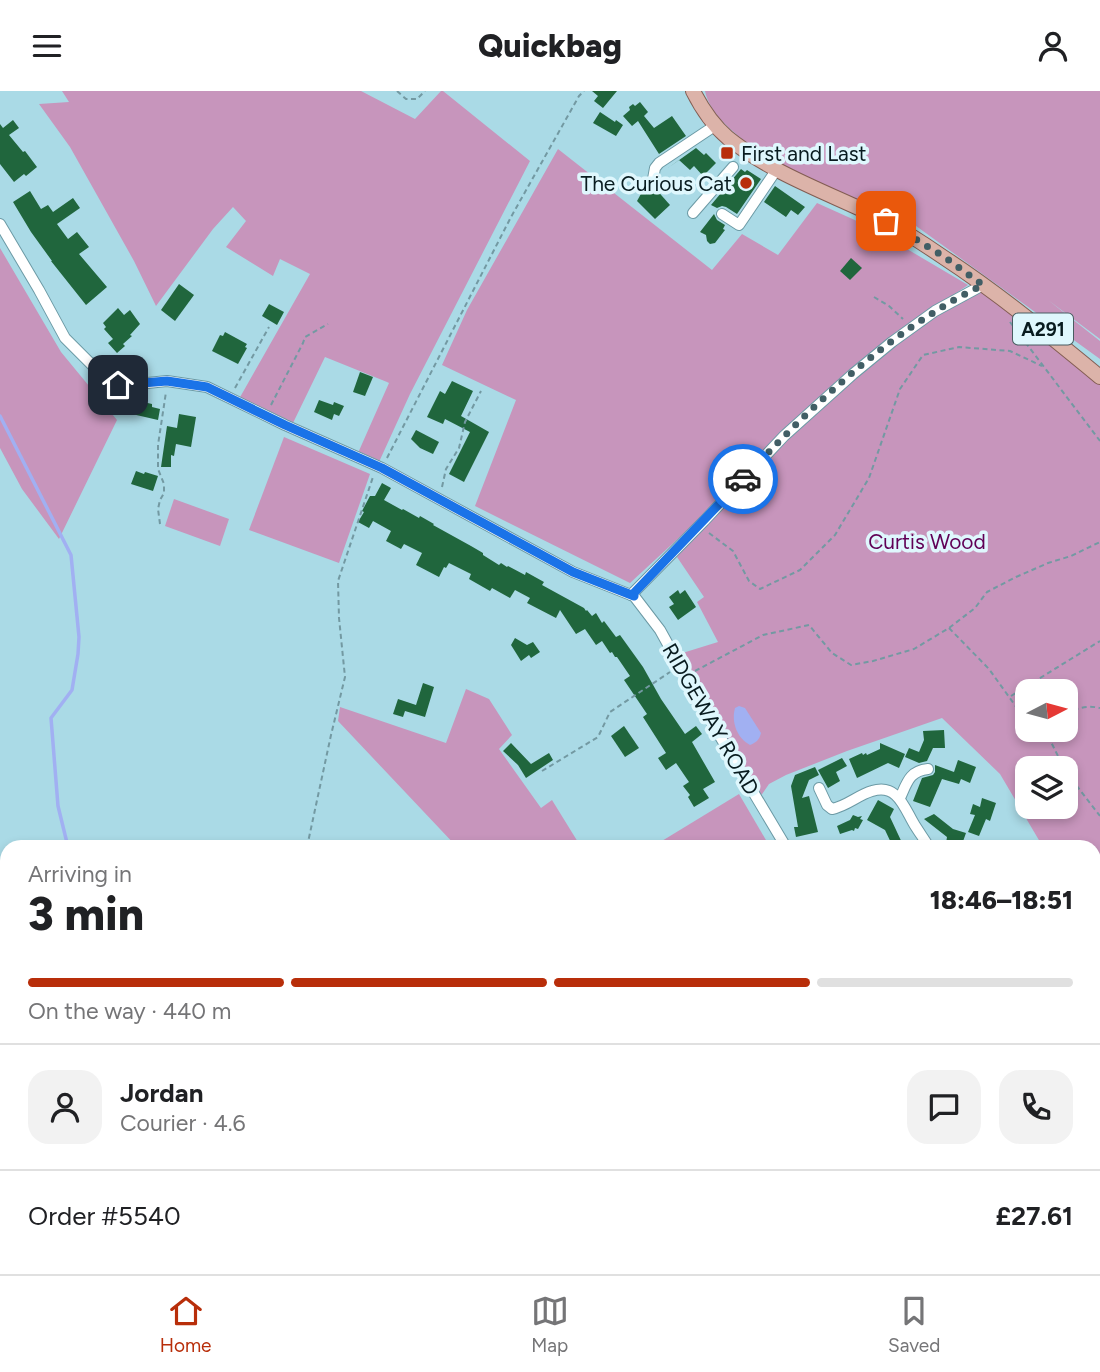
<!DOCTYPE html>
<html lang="en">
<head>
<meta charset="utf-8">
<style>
	body { margin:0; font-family:Figtree,sans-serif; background:#f2f2f2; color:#202124; height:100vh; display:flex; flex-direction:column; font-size:26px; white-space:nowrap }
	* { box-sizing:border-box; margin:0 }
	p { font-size:23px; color:#757577 }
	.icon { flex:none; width:38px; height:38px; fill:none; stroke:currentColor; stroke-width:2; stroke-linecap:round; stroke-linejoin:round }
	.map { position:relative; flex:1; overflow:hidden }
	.panel { position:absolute; left:0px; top:749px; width:1101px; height:434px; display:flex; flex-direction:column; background:#fff; border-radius:21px 21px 0 0; box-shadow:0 4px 10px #0003 }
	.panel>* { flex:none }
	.needle { width:46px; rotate:84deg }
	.controls { position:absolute; left:1015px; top:588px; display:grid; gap:14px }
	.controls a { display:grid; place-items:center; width:63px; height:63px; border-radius:14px; background:#fff; box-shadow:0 4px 10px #0003; font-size:35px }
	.pin { position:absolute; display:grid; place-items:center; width:60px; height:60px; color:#fff; margin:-30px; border-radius:14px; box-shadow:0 4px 10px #0006 }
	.courier { position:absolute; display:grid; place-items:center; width:70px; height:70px; margin:-35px; border:5px solid #1a73e8; border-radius:50%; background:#fff; color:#222; box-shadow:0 2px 9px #0007 }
	.head em { font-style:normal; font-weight:800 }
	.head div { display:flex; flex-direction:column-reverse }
	.head { display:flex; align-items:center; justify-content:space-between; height:119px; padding:0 28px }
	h1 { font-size:46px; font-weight:800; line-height:52px }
	.bar { display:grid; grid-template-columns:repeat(4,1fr); gap:10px 7px; align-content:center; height:84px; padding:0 28px }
	.bar i { height:9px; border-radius:5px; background:#e0e0e0 }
	.bar .current { background:#b82e0a }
	.bar p { grid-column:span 4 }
	.line { display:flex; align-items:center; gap:18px; padding:0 28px; border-top:2px solid #e0e0e0 }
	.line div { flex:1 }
	.round { display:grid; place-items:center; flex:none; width:74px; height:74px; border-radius:21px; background:#f2f2f2 }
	header { display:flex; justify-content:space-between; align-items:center; height:91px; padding:0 28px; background:#fff; font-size:32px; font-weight:800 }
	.tabs { display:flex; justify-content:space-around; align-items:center; height:98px; border-top:2px solid #e0e0e0; background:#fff; font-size:19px; color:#757577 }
	.tabs a { display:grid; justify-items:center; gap:4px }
	.tabs .current { color:#b82e0a }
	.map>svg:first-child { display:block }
	.green { fill:#c795bc; fill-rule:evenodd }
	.water { fill:#a1b0f2 }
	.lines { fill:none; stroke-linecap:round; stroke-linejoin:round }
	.stream { stroke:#a1b0f2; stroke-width:3.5 }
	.building { fill:#20663d }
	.minor-casing { stroke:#6c9aa5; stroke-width:12 }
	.major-casing { stroke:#835d53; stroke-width:16 }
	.path { stroke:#7399a2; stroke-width:2; stroke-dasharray:5 3.5; stroke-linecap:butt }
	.minor { stroke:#fff; stroke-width:10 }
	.major { stroke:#dcb3a9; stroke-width:14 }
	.done { stroke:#415e65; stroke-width:7; stroke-dasharray:0 12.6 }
	.route { stroke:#1a73e8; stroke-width:9 }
	.poi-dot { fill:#b82e0a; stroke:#dff7fd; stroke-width:2.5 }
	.labels { text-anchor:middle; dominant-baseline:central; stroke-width:7; stroke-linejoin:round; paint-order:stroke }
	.shield { fill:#dff7fd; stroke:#485d62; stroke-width:2 }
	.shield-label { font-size:19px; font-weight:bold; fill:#081b1f }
	.poi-label { font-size:21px; fill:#081b1f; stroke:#dff7fd; text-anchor:start }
	.park-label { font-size:21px; fill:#600056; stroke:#dff7fd }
	.street-label { font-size:21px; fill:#081b1f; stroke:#dff7fd }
</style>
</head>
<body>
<header><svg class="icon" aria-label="menu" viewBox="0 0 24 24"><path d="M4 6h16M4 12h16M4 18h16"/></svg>Quickbag<svg class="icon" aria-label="person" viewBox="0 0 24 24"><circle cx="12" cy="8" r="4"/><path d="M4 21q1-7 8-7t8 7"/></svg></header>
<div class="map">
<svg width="1100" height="1183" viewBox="0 0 1100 1183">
	<rect width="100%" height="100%" fill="#aadae6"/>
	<g class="green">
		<polygon points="62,0 361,0 415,28 441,0 443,0 530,70 410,303 379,371 358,362 389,292 387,291 325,266 293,332 239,308 310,183 280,168 273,185 226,156 246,130 233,116 213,138 156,215 134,170 70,56 39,13 69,11"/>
		<path d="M705,0H1100V248L1048,209L1100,250V268L887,114L879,122C835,100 715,52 705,0Z"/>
		<path d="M558,58L712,179L742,143L778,164L817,112L868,135L968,194L889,248L983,194L1100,286V849L1094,838V756H1043L1000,683L942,627L847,660L786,684L769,693L758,709L676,564L718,551L697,511L704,506L677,466L699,435L734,396L630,492L475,415L516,309L442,274L467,219ZM1027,600H1066V639H1027ZM1027,677H1066V716H1027Z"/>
		<polygon points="0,157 61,261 117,329 59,448 22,398 0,357"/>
		<polygon points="284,346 370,383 339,472 249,439"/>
		<polygon points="174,408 229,428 220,455 165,435"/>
		<polygon points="466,598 489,608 512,644 499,658 541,717 552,709 581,756 457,756 338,630 340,616 446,652"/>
		<polygon points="739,703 770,756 652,756"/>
		<polygon points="0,781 7,784 7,1176 75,1176 73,1180 88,1183 0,1183"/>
	</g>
	<path class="water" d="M739,615L745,617L761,642C759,649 757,651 750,654C737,647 731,631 735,617Z"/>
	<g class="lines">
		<g class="stream">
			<polyline points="0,325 71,464 79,546 78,563 72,599 51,627 58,715 68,756"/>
			<polyline points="0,792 7,795"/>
			<polyline points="74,1183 78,1176"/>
		</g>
	</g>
	<g class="building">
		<polygon points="592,0 617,0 603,17 594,10 598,5"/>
		<polygon points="640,11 648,21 644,25 654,37 672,25 686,45 659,63 638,30 632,35 623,25 630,19 629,16 633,13 635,15"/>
		<polygon points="600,21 615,31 616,29 623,34 616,45 593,32"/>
		<polygon points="13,29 19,37 9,44 23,61 25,60 37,76 26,85 24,83 14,91 0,73 0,33 3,37"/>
		<polygon points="696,57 704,64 706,62 716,72 703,85 694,75 690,79 679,69 668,77"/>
		<polygon points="741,78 745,81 747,79 761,88 737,123 726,116 722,115 717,117 711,114"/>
		<polygon points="647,92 654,96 670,114 655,128 637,110"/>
		<polygon points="775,95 805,116 798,124 791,119 786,126 764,111"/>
		<polygon points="30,100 41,118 48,114 53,121 73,107 80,117 57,133 68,148 77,141 89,156 79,163 107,196 86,214 51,170 52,170 31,141 13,111"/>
		<polygon points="714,123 717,129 725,134 723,138 725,139 715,152 710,153 707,150 706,144 700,141"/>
		<polygon points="851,167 862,177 850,189 840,180"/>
		<polygon points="179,193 194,204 175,230 161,219"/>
		<polygon points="269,213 284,221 277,234 262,225"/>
		<polygon points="118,217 124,224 130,219 140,233 130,244 132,245 123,253 125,255 117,262 108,252 113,248 104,238 106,236 103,232"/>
		<polygon points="225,241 247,253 245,256 247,257 238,273 212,260 220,244 223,245"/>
		<polygon points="360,281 373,286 365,305 353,301"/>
		<polygon points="452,290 473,300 461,325 489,341 464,391 449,383 470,341 445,328 443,333 427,326 440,300 445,303"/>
		<polygon points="135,309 152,313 152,316 160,318 158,329 132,323"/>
		<polygon points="319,309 333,314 334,311 344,315 339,325 334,323 332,329 314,321"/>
		<polygon points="179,323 196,326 191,356 176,353 174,365 171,364 171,376 161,376 167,335 177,337"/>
		<polygon points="416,339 439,351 433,363 420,357 411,348"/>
		<polygon points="136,380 144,383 145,381 158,385 153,400 131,393"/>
		<polygon points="382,392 391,397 384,409 402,419 403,418 419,427 420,425 434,433 433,434 471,455 483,462 483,464 499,474 501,472 507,476 508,475 525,484 526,481 544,491 542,494 584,517 586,520 587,519 592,525 596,522 602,532 604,530 616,546 620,544 643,576 661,608 685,643 696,635 702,643 692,651 715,691 703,698 709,707 694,716 688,706 690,704 683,695 689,691 676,672 666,679 658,667 666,662 643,626 647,623 624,589 630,585 617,566 615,566 612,561 610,562 602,550 596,554 585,538 576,543 560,519 556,527 527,512 530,507 515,499 510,507 492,497 490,500 469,488 471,483 449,472 446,477 444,476 439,486 416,474 422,462 404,453 401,458 386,450 391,440 373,430 369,437 358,431 364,421 362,420 370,405 375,405"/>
		<polygon points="678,499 680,503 685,499 696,516 678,529 669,516 674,513 669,506"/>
		<polygon points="515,547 527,554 533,551 540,561 531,567 529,564 521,570 511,554"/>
		<polygon points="423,592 434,596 425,626 405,620 403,626 393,623 398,608 416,614"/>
		<polygon points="624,635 639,657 625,666 611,645"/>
		<polygon points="944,639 945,657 933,657 927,670 919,672 905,666 909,657 919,661 924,649 923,640"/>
		<polygon points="511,652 531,673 549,662 553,669 526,687 518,674 503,660"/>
		<polygon points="880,652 905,663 899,677 888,672 857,687 849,668 862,662 863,664 866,662 867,664 880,658"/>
		<polygon points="842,667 847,675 836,681 840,690 828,697 818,679"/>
		<polygon points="958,669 976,676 970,692 961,688 959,693 942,688 930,716 913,710 922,687 933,684 935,681 935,674 954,681"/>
		<polygon points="815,676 819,684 809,689 802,707 809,705 818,741 796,746 794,736 798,736 791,695 795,684"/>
		<polygon points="982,707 996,712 990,730 986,728 979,745 968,741 975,724 970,723 973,713 980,716"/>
		<polygon points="878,709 894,718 890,726 904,756 893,756 885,739 867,729"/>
		<polygon points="934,723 953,738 966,742 961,756 946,752 947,746 924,728"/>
		<polygon points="853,724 858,726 862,725 860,728 863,729 858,738 855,737 854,740 852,739 840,743 837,735 850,729"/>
	</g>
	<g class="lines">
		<g class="minor-casing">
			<g id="minor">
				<polyline points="653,88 655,77 659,72 716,34"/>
				<polyline points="693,122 733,76"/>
				<polyline points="722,123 739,134 777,78"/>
				<polyline points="0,133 39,199 65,247 110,292 128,294 167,290 207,296 285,334 382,377 573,481 631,504 633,502 634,505"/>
				<polyline points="633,502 704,430 784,345 853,283 892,251 935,220 983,194"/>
				<polyline points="631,504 634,505 660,539 703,617 786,756"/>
				<path d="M819,697L827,714L832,718C847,715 858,704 872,700C897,692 904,716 914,733C919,741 924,748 929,756"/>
				<path d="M900,707C907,692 909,680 928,678"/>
				<polyline points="1094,838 1100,849"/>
				<polyline points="1094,1033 1098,1022"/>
				<polyline points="1039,1176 1043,1183"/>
			</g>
		</g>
		<g class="major-casing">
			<path id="major" d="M693,0C701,16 714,35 728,47C774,84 832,103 884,129C904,140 924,153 943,166C998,202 1049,244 1100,286"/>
		</g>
		<g class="path">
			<polyline points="397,0 406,8 417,8 425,0"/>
			<polyline points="874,206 889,215 903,228"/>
			<polyline points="1010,231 1100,350"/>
			<polyline points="235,297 269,236"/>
			<polyline points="271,314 303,252 305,246 328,233"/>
			<polyline points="387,367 511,126 579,5 584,0"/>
			<polyline points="442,396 446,378 459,357 465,331 481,300"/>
			<polyline points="160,433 158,418 160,409 164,402 164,393 158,378 158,354 166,301"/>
			<polyline points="709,442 733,460 749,490 760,498 800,479 835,444 869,387 900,298 923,264 959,256 1010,260 1042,275"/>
			<polyline points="949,537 989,578 1027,631"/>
			<polyline points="695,580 763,544 809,534 832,562 851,574 873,570 914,558 949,537 975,517 987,501 1016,486 1048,472 1071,465 1100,451"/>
			<polyline points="1011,605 1100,550"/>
			<path d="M1066,623C1077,617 1087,614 1100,617"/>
			<polyline points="1042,639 1050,649 1064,677"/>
			<polyline points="1049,646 1052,639"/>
			<polyline points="542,680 598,646 610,621 670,581"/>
			<polyline points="1066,681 1100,725"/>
			<polyline points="307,756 331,644 345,586 339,527 338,490 373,386"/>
			<polyline points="0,927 7,932"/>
			<polyline points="0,1060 7,1055"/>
			<polyline points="1094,1160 1100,1170"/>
			<polyline points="770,1176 782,1183"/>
			<polyline points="901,1183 912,1176"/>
		</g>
		<use href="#minor" class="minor"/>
		<use href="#major" class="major"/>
	</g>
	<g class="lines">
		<path class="done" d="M743,388C798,329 867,262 936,220C951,210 967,202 983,194L943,165L886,130"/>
		<polyline class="route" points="118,294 167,290 207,296 285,334 382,377 573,481 634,505 634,502 743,388"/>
	</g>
	<g class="poi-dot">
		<rect x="720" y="55" width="14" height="14" rx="3.5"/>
		<circle cx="746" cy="92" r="7"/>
	</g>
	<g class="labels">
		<rect class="shield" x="1013" y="222.5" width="60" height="31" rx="5"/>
		<g class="shield-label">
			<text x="1043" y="238">A291</text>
		</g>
		<g class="poi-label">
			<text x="741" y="62">First and Last</text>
			<text x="732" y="92" text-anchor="end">The Curious Cat</text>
		</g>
		<g class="park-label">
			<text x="927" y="450">Curtis Wood</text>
		</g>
		<g class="street-label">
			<text transform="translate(711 628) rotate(60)">RIDGEWAY ROAD</text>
		</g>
	</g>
</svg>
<div class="controls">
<a><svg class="needle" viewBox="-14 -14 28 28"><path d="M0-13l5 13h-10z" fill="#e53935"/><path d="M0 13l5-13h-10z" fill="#757577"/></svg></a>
<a><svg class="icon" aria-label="layers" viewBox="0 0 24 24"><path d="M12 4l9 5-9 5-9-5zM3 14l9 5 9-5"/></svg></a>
</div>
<div class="pin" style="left:886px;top:130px;background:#ea580c"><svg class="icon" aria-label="bag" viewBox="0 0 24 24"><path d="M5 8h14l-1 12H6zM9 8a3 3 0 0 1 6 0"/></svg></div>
<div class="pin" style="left:118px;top:294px;background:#1f2937"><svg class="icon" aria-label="home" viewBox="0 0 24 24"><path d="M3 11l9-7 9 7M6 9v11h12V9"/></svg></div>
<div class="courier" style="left:743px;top:388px"><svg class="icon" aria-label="car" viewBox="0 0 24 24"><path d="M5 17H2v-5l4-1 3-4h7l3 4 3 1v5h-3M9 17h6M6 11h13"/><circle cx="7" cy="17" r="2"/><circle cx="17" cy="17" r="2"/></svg></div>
<section class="panel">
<div class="head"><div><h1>3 min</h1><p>Arriving in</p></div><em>18:46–18:51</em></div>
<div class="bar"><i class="current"></i><i class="current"></i><i class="current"></i><i></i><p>On the way · 440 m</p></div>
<div class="line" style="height:126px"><a class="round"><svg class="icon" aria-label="person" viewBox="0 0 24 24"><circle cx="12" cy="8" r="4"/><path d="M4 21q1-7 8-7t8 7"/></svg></a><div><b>Jordan</b><p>Courier · 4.6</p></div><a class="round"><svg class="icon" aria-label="chat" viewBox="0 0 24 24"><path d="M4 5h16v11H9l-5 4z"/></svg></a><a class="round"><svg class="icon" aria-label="phone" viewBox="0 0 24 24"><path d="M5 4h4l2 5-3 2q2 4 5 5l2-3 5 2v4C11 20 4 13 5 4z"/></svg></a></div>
<div class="line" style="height:91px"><div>Order #5540</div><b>£27.61</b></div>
</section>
</div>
<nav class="tabs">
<a class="current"><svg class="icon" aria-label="home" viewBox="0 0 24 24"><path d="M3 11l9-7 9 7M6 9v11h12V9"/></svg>Home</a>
<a><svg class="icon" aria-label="map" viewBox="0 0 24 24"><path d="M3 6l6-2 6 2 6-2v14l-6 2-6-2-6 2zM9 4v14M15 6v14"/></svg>Map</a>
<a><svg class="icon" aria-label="saved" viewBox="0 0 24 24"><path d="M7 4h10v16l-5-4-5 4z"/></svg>Saved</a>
</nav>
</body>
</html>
